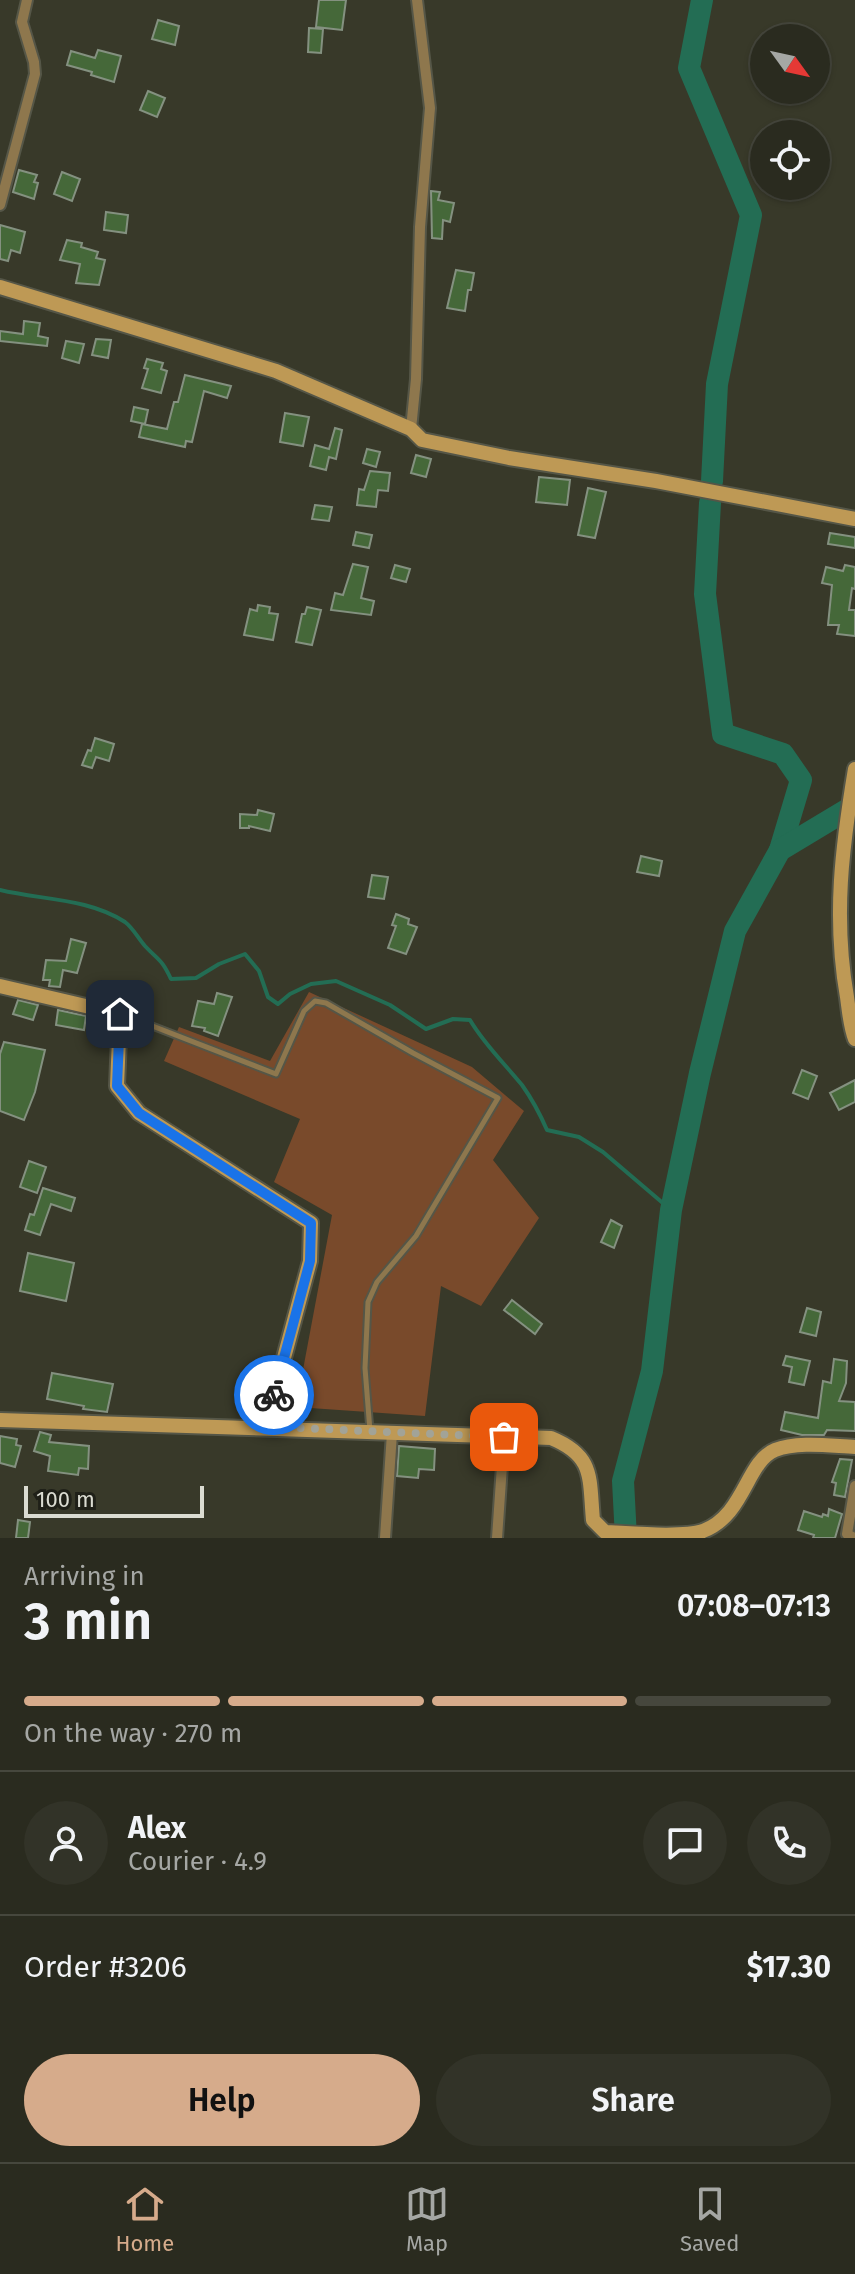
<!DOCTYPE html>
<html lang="en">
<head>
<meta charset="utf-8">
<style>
	body { margin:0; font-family:"Fira Sans",sans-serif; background:#323328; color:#f1f3f6; height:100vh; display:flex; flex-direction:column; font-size:30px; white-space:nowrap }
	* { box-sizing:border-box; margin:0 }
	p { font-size:26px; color:#a5a7a4 }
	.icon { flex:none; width:44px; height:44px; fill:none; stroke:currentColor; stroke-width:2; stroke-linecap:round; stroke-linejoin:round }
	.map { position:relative; height:1538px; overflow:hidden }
	.side { display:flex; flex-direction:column; background:#2a2b1f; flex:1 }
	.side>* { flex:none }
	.needle { width:52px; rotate:123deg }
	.buttons { position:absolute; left:750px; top:24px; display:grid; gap:16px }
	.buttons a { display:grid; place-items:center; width:80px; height:80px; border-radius:50%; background:#2a2b1f; box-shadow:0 2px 6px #0004,0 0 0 2px #46473d; font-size:40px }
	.scale { position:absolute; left:24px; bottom:20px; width:180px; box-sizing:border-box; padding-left:8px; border:4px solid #dbdcd2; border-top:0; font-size:22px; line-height:28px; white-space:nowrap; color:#dbdcd2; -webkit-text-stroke:6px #1f2018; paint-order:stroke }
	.pin { position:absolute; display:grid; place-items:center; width:68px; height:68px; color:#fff; margin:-34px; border-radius:16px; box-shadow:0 4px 12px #0006 }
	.courier { position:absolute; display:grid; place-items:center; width:80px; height:80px; margin:-40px; border:6px solid #1a73e8; border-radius:50%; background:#fff; color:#222; box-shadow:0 2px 10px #0007 }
	.overview em { font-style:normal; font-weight:600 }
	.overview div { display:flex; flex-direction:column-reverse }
	.overview { display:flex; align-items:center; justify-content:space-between; height:136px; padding:0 24px }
	h1 { font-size:52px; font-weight:600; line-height:60px }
	.bar { display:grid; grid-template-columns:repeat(4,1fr); gap:12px 8px; align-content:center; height:96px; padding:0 24px }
	.bar i { height:10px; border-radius:6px; background:#46473d }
	.bar .on { background:#d6ab8b }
	.bar p { grid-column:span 4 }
	.line { display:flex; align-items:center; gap:20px; padding:0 24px; border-top:2px solid #46473d }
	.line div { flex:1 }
	.round { display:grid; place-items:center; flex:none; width:84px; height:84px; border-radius:42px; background:#323328 }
	.primary-button { display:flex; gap:16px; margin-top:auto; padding:16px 24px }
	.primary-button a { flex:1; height:92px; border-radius:48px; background:#d6ab8b; color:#111; font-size:32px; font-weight:600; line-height:92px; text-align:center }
	.primary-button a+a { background:#323328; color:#f1f3f6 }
	.tabs { display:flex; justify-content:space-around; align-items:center; height:112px; border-top:2px solid #46473d; background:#2a2b1f; font-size:22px; color:#a5a7a4 }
	.tabs a { display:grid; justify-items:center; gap:4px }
	.tabs .on { color:#d6ab8b }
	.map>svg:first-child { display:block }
	.green { fill:#794a2b }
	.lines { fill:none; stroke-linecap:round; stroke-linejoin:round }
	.stream { stroke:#236d54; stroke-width:4 }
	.river { stroke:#236d54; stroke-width:22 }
	.building { fill:#456839; stroke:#849180; stroke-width:2 }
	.lane-casing { stroke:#555647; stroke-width:9 }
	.street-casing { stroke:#555647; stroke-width:14 }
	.secondary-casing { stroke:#555647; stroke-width:18 }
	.lane { stroke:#8e774d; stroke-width:5 }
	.street { stroke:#8e774d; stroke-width:10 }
	.secondary { stroke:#be9955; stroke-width:14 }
	.done { stroke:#a2a397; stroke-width:8; stroke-dasharray:0 14.4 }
	.route { stroke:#1a73e8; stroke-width:10 }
</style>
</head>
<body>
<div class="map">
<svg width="855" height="1538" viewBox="0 0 855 1538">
	<rect width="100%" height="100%" fill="#383929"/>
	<polygon class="green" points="309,992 472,1067 524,1111 493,1160 539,1218 481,1306 441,1286 425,1416 296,1407 332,1215 274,1182 300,1119 164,1061 179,1027 270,1061"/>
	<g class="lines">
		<path class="stream" d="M0,890C41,900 88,898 125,922C133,928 138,938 145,946C159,961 161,958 171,979L196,978L219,964L245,954L259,971L268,997L278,1004L290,994L311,984L336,981L390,1005L426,1029L453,1019L470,1020C484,1044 504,1063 522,1085C532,1099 540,1114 547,1130L579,1137L603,1152L671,1210"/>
		<g class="river">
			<polyline points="702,0 689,68 751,215 717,384 712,481"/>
			<polyline points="710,503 705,594 723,734 783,754 801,780 780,850"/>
			<polyline points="626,1538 623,1481 652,1371 671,1210 700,1073 735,931 780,850 855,805"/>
		</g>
	</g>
	<g class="building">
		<polygon points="319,0 346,0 342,30 316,27"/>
		<polygon points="158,20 179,26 175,45 152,39"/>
		<polygon points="309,28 323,29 321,53 308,52"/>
		<polygon points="98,50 121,56 114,82 91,75 92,72 67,65 71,51 95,58"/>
		<polygon points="148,91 165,98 157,117 140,110"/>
		<polygon points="19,170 37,175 34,182 38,183 34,199 13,192"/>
		<polygon points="62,172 80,179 72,201 54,194"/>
		<polygon points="431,191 440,192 438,200 454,203 450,222 443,220 442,239 432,238"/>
		<polygon points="106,212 128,215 126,233 104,230"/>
		<polygon points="0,225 25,232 20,253 11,250 8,261 0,259"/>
		<polygon points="67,240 82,243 81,247 98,252 96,258 105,260 99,285 76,283 80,264 60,260"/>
		<polygon points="456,270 474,273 471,290 468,290 465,311 447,308"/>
		<polygon points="24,321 40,323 38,336 48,338 47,346 0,341 0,331 23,334"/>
		<polygon points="96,339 111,340 108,358 92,355"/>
		<polygon points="66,341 84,344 79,363 62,358"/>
		<polygon points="147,359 163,363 161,369 167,371 161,393 142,388 148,369 144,368"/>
		<polygon points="185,375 231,386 227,398 204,391 192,442 186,441 185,447 139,437 142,424 167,429 174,402 178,402"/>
		<polygon points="134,407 148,410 145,424 131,421"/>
		<polygon points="285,413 309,417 303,446 280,442"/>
		<polygon points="335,428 342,430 336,459 329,457 326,470 310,466 315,445 329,449"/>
		<polygon points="367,449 380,452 376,467 363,463"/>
		<polygon points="416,455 431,459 426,477 411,473"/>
		<polygon points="370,471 390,473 388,491 378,490 376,507 357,505 359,489 364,490"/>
		<polygon points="539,477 570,480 567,505 536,502"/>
		<polygon points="588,488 606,492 595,538 578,535"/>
		<polygon points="315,505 332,507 329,521 312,519"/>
		<polygon points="356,532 372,535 369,548 353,545"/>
		<polygon points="830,533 855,537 855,548 828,544"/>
		<polygon points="353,564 368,567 361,598 374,601 371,615 331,610 335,593 343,595"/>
		<polygon points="395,565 410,569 406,582 391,578"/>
		<polygon points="845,565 855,567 855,589 852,588 849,610 855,610 855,636 837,634 839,625 828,625 832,585 822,583 826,567 843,571"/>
		<polygon points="258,605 270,607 269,613 278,614 273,640 244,635 250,609 257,611"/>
		<polygon points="307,607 321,610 312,645 296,642 302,614 305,614"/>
		<polygon points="95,738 114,744 109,761 96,757 92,768 82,765 88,750 91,751"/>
		<polygon points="258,810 274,814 270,831 249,826 249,828 240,828 240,814 257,815"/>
		<polygon points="641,856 662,861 659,876 637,872"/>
		<polygon points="372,875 388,877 384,899 368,897"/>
		<polygon points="396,914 409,919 408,924 417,927 406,954 388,948 396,926 392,925"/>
		<polygon points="71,939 86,943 77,973 63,970 60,987 49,986 50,980 43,980 46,960 66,961"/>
		<polygon points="217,993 232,997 218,1036 204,1031 205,1028 192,1026 198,1001 214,1004"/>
		<polygon points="18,1000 38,1005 33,1020 13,1014"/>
		<polygon points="58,1010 86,1016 84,1030 56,1025"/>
		<polygon points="4,1042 45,1050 35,1092 24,1120 0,1111 0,1054"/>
		<polygon points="802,1070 817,1076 808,1099 793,1093"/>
		<polygon points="855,1080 855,1102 839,1110 830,1093"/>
		<polygon points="29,1161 46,1167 37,1193 20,1187"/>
		<polygon points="43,1188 75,1198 71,1211 51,1204 40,1235 25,1230 30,1214 34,1215"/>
		<polygon points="611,1220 622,1226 614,1248 601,1242"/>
		<polygon points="28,1253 74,1263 66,1301 20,1291"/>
		<polygon points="512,1300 542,1324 535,1334 504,1310"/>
		<polygon points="807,1308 821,1312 816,1336 800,1332"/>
		<polygon points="786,1356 810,1361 804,1385 789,1382 792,1367 783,1365"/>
		<polygon points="834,1359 847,1361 846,1383 839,1401 855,1402 855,1431 827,1430 824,1435 802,1435 781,1430 785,1412 818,1418 823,1381 831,1383"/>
		<polygon points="52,1373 113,1384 107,1412 83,1409 84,1406 47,1399"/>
		<polygon points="40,1432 51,1435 49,1442 89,1446 88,1469 79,1468 78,1475 48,1471 50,1456 34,1451"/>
		<polygon points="0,1436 17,1439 16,1445 21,1446 15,1467 0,1463"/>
		<polygon points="399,1446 435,1449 434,1470 419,1469 418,1478 397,1476"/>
		<polygon points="840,1459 852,1460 845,1497 834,1495 836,1483 832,1482"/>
		<polygon points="829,1509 842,1514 835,1538 813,1538 814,1535 798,1530 804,1511 822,1517 823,1514 828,1516"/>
		<polygon points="18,1520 30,1522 28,1538 16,1538"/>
	</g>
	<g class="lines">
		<g class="lane-casing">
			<polyline id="lane" points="124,1015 276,1074 304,1011 315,1001 326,1003 413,1053 498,1098 416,1236 377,1282 368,1302 365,1368 370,1431"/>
		</g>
		<g class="street-casing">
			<g id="street">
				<polyline points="0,205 35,74 34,62 22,22 27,0"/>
				<polyline points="411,429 416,379 420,227 430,108 417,0"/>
				<polyline points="385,1538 392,1433"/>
				<polyline points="497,1538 504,1437"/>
				<polyline points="854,1538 847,1534 855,1486"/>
			</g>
		</g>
		<g class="secondary-casing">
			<g id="secondary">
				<polyline points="0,287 276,371 411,429 422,440 509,458 656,481 855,519"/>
				<path d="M855,769C842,847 833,917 847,997C849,1011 850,1026 855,1039"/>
				<polyline points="0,986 120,1014 117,1086 139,1113 311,1223 310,1261 274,1395 275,1427"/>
				<path d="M0,1420L551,1438C595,1456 589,1478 593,1520L605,1532C629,1533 682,1538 703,1531C745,1515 746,1462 775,1450C798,1441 831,1446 855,1447"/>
			</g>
		</g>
		<use href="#lane" class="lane"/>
		<use href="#street" class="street"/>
		<use href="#secondary" class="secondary"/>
	</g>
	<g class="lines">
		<polyline class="done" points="274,1395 275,1427 504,1437"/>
		<polyline class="route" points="120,1014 117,1086 139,1113 311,1223 310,1261 274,1395"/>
	</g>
</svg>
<div class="buttons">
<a><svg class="needle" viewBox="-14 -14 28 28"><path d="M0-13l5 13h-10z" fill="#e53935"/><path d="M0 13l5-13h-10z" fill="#a5a7a4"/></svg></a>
<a><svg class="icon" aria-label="locate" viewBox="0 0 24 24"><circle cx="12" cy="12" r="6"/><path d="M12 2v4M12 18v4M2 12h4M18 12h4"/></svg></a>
</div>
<div class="scale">100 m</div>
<div class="pin" style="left:504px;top:1437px;background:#ea580c"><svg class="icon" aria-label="bag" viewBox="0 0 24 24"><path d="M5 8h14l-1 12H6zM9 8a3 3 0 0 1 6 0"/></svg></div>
<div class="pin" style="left:120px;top:1014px;background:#1f2937"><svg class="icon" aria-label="home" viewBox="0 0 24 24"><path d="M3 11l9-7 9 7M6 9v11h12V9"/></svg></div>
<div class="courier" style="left:274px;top:1395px"><svg class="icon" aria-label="bike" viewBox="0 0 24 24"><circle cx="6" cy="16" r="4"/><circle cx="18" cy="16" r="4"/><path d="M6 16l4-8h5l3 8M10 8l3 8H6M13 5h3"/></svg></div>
</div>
<section class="side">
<div class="overview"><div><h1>3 min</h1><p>Arriving in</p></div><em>07:08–07:13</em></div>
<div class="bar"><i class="on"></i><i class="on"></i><i class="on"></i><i></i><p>On the way · 270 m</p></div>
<div class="line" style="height:144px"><a class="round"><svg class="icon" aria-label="person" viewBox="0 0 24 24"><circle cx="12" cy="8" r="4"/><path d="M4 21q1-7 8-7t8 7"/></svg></a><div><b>Alex</b><p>Courier · 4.9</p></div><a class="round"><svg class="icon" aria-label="chat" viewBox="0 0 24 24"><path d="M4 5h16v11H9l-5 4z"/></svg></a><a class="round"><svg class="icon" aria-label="phone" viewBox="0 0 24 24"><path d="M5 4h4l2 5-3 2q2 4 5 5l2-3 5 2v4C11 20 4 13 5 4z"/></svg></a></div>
<div class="line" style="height:104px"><div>Order #3206</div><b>$17.30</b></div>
<div class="primary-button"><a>Help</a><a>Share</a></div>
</section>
<nav class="tabs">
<a class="on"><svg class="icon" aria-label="home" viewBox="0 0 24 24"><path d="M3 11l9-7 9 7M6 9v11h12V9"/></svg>Home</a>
<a><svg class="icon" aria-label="map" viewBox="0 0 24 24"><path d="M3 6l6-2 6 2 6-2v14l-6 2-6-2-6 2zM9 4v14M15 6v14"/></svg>Map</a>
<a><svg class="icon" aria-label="saved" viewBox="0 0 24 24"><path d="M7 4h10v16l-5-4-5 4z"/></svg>Saved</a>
</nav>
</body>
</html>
